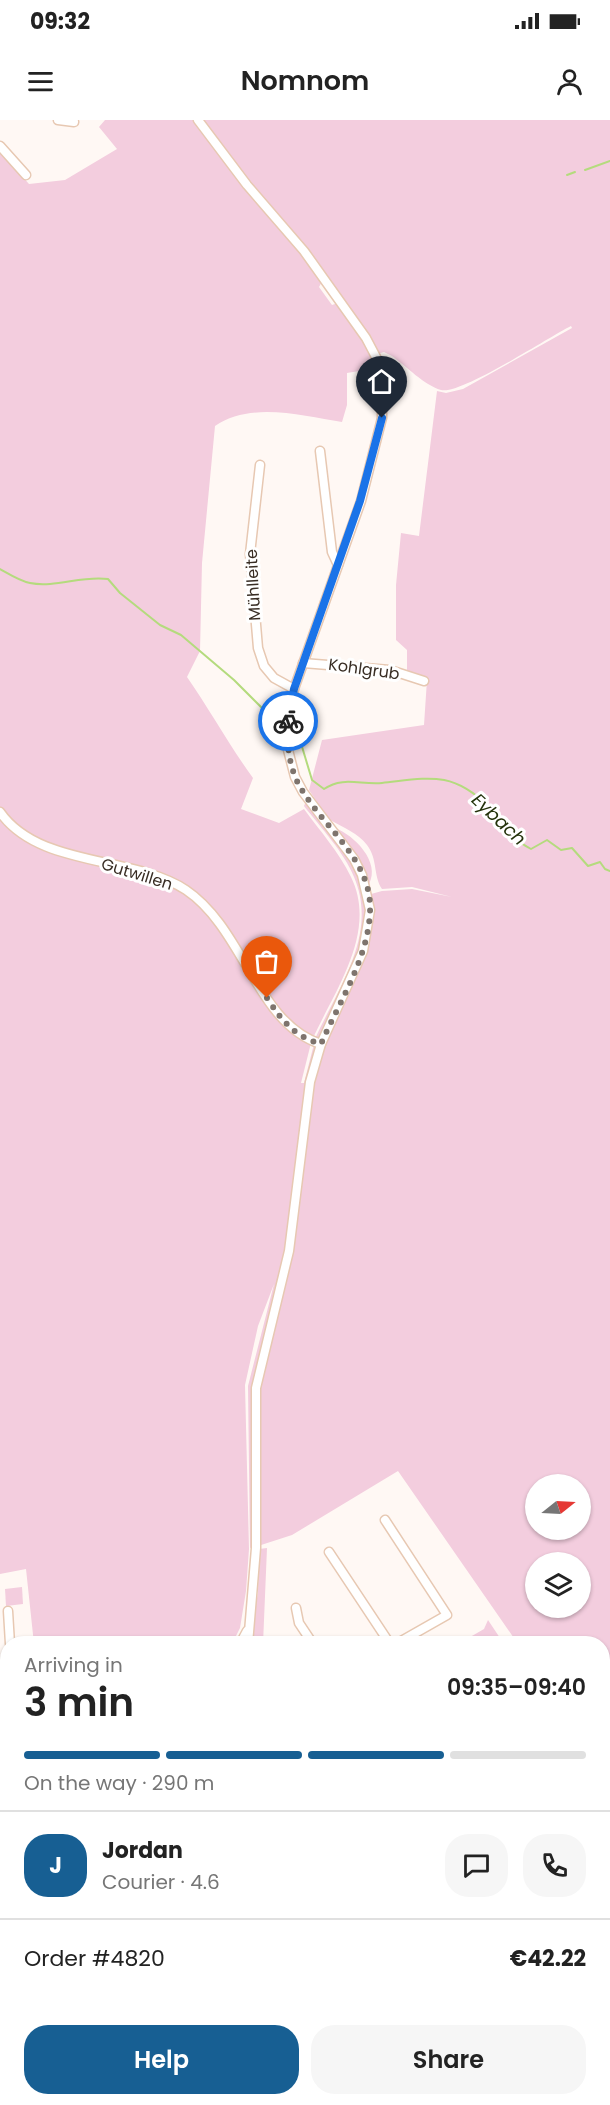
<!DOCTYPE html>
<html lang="en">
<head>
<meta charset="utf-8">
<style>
	body { margin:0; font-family:Poppins,sans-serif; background:#f6f6f6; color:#222; height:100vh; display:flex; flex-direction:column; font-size:22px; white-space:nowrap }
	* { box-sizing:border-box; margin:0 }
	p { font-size:20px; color:#767676 }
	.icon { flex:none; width:33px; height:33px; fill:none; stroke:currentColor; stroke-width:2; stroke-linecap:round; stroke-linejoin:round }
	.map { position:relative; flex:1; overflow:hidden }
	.details { position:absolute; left:0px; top:1516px; width:610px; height:470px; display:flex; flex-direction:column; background:#fff; border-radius:24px 24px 0 0; box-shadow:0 2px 4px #0004 }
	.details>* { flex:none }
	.needle { width:39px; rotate:72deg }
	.fabs { position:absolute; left:525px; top:1354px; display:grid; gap:12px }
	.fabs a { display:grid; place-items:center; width:66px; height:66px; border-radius:50%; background:#fff; box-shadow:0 2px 4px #0004; font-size:30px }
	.pin { position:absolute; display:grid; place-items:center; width:51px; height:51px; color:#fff; margin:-62px -26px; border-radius:50% 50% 50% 0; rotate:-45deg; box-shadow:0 0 6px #0007 }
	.pin .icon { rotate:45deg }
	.courier { position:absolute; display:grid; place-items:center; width:60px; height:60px; margin:-30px; border:4px solid #1a73e8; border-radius:50%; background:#fff; color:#222; box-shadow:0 2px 8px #0007 }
	.overview em { font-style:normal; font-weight:600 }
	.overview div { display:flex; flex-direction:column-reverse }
	.overview { display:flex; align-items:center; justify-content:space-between; height:102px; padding:0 24px }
	h1 { font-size:39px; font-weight:600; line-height:45px }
	.bar { display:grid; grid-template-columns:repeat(4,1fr); gap:9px 6px; align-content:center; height:72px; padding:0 24px }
	.bar i { height:8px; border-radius:4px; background:#e0e0e0 }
	.bar .on { background:#175f93 }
	.bar p { grid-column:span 4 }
	.line { display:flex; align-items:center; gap:15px; padding:0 24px; border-top:2px solid #e0e0e0 }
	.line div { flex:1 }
	.round { display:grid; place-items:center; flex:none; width:63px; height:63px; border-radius:24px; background:#f6f6f6 }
	.cta { display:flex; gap:12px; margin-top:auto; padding:12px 24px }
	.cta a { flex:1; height:69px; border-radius:24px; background:#175f93; color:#fff; font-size:24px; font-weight:600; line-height:69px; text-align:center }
	.cta a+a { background:#f6f6f6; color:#222 }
	.status { display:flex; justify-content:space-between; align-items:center; height:42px; padding:0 30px; background:#fff; direction:ltr }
	.status svg { height:16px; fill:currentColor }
	header { display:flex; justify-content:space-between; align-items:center; height:78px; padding:0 24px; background:#fff; font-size:27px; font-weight:600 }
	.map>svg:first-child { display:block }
	.green { fill:#f3cdde; fill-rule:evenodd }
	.water { fill:#b4db7d }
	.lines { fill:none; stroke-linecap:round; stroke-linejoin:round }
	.stream { stroke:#b4db7d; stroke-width:2 }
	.street-casing { stroke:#e7c8b2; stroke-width:11 }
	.street { stroke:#fff; stroke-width:8 }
	.done { stroke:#7e746d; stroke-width:6; stroke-dasharray:0 10.8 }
	.route { stroke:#1a73e8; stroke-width:8 }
	.labels { text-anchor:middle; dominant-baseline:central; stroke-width:6; stroke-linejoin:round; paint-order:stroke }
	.street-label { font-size:16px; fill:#382d24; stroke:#fff }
	.water-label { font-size:18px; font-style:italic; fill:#24320b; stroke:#fff }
</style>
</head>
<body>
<div class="status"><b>09:32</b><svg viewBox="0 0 49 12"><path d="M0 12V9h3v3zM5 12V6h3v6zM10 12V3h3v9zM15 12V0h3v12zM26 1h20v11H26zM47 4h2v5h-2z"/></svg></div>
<header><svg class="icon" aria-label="menu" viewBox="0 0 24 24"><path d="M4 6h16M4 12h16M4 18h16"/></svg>Nomnom<svg class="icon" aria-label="person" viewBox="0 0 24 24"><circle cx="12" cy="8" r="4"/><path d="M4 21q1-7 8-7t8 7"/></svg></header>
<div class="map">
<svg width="610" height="1985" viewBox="0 0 610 1985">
	<rect width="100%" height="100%" fill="#fff8f4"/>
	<g class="green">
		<path d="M105,0H195L323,160L319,167L332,185L338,183L364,219L377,248L347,253V285L342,302C303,296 251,281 215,306L202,443L200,531L187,557C210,590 229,625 253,658L241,689L279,703L304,689C320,711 339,732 351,757C378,812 335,870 312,920L292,907L212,794C235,830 272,907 311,923L301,963H304L314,924L318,925L286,1130L253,1268V1427L250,1428L248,1266L274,1164L258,1206L245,1265L249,1429L246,1471L240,1508L232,1524H34L26,1449L0,1454V31L29,64L65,60L117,29L99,7Z"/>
		<path d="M200,0H610V1779L603,1773V1669L609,1664L603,1654V1524H518L398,1351L292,1415L258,1426V1269L292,1132L315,959L324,925L366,832L373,790L371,774L382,771L412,769L452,777L412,767L382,769C373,756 378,739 367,725C358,713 344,708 332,701C325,697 320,689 315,684L317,682L309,670L322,620L424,605L427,560L407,553V530L396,520V465L401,413L419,416L437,271L446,273L463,269L572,208L571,206C547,218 461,275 441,270C424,265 406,246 392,236L384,232L377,234L270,89ZM536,1365H580V1410H536ZM536,1443H580V1488H536Z"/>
		<path d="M306,681C324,704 348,730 359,757C381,814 342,872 319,922L314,921C337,869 379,815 354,757C344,732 321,708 304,686Z"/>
		<path d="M335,708C354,715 381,742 369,764L358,737Z"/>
		<polygon points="267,1428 263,1524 250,1524 258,1472 259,1429"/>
		<polygon points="22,1467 23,1484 6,1486 5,1469"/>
		<polygon points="488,1500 502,1521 497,1524 458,1524 484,1509"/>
		<polygon points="7,1578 8,1578 7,1615 0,1604 0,1580"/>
		<polygon points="7,1668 7,1748 0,1746 0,1670"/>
		<polygon points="603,1785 610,1794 610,1853 603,1857"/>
		<polygon points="0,1882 8,1894 7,1934 1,1937"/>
		<polygon points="254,1979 265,1985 72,1985 70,1979"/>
		<path d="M258,1979H339C319,1985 278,1985 258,1979Z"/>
		<polygon points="531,1979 576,1979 583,1985 544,1985 539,1979 533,1982"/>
	</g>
	<polygon class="water" points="0,1746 7,1748 7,1802 0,1790"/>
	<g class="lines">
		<g class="stream">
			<polyline points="585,50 610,41"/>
			<polyline points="567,55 575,52"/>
			<path d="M0,449C9,454 20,461 30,463C56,468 82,455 108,459L120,473L160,505L181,515L234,560L275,601"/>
			<path d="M300,620L312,660L324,669C343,656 360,665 382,663C428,658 452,650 489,687C506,705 506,715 531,729L547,720L561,730L572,728L588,746L600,742L605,749L610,751"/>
			<polyline points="207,1978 214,1985"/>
		</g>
		<g class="street-casing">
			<g id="street">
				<polyline points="58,0 74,2"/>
				<polyline points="198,0 247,65 304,131 366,218 376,237 382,276 382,298 361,381 294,569 288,602 287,626 295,657 303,672 354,739 362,755 370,790 363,831 321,924 310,962 289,1131 256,1268 256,1428 248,1524"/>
				<polyline points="0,26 26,55"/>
				<polyline points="320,331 332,432 338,445"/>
				<polyline points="260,345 250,434 258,528 264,546 274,558 294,569"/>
				<polyline points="303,543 390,550 424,561"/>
				<path d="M0,692C39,748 133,735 186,770C244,809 257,904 321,924"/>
				<polyline points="385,1400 447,1495 396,1524"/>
				<polyline points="329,1432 390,1524"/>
				<polyline points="296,1488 299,1503 313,1524"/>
				<polyline points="8,1491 10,1524"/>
				<polyline points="240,1524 247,1511"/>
				<polyline points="0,1571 8,1568"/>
				<polyline points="603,1780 610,1787"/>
				<polyline points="0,1813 8,1824"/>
				<polyline points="0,1940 8,1937"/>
			</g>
		</g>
		<use href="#street" class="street"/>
	</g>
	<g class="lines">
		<path class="done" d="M267,878C282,901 294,916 321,924C339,882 368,839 370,792C373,737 317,704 296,659C288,640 287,621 288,601"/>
		<polyline class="route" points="288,601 294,569 360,381 382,298"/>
	</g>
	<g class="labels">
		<g class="street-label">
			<text transform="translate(253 465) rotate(-93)">Mühlleite</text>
			<text transform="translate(364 549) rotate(8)">Kohlgrub</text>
			<text transform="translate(137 754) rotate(17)">Gutwillen</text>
		</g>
		<g class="water-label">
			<text transform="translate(499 699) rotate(43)">Eybach</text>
		</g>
	</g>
</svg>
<div class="fabs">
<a><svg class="needle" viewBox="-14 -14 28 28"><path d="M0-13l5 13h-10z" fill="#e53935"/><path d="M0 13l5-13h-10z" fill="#767676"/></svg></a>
<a><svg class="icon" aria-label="layers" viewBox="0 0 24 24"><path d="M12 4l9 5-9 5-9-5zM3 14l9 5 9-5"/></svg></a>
</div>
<div class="pin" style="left:267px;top:878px;background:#ea580c"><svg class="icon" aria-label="bag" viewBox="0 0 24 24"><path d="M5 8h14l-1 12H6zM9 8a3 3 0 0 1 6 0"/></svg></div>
<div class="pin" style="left:382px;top:298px;background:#1f2937"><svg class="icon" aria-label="home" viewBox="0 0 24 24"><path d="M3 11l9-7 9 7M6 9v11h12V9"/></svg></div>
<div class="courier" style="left:288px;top:601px"><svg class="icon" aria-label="bike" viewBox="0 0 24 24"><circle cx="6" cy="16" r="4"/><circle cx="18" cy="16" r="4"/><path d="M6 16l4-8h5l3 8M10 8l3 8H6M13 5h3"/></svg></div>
<section class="details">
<div class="overview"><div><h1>3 min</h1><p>Arriving in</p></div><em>09:35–09:40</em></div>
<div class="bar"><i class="on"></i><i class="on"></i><i class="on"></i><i></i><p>On the way · 290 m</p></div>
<div class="line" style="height:108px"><b class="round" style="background:#175f93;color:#fff">J</b><div><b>Jordan</b><p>Courier · 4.6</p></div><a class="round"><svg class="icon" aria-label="chat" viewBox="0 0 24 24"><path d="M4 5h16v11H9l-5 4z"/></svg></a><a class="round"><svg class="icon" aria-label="phone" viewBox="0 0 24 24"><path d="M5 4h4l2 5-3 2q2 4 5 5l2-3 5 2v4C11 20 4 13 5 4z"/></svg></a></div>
<div class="line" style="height:78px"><div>Order #4820</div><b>€42.22</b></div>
<div class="cta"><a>Help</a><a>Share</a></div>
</section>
</div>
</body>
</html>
